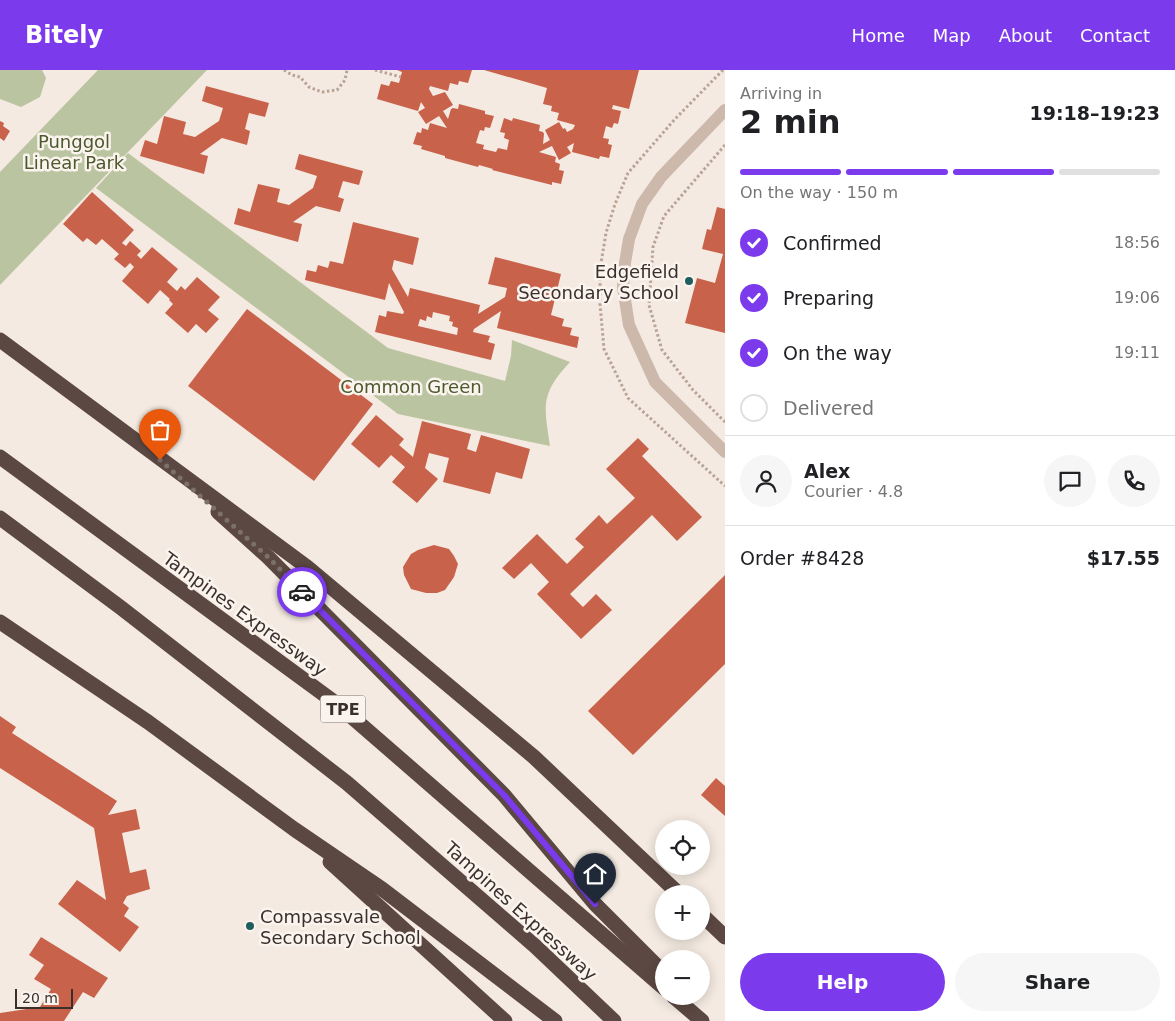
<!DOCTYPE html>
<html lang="en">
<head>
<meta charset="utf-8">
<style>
	body { margin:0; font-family:"DejaVu Sans",sans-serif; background:#f6f6f6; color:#202124; height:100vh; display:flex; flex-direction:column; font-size:19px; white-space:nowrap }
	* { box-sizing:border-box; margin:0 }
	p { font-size:16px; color:#757577 }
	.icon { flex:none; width:28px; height:28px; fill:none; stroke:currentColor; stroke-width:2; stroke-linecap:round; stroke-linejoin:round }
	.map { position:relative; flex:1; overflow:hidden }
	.sheet { display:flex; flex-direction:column; background:#fff; width:450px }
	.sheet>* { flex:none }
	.fabs { position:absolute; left:655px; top:750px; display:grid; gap:10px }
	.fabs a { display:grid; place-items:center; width:55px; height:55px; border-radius:50%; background:#fff; box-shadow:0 2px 12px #0003; font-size:25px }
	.scale { position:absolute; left:15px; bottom:12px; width:58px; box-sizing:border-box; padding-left:5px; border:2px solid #3b2f2b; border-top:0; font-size:14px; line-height:18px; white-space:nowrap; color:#3b2f2b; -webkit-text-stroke:4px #fbf4ee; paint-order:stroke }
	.pin { position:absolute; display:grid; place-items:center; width:42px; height:42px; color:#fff; margin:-51px -21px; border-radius:50% 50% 50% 0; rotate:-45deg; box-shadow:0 0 5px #0007 }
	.pin .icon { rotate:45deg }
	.courier { position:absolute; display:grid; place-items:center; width:50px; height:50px; margin:-25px; border:4px solid #7c3aed; border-radius:50%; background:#fff; color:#222; box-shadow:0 1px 6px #0007 }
	.headline em { font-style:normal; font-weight:700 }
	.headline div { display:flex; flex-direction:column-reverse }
	.headline { display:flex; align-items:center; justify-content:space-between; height:85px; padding:0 15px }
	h1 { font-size:32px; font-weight:700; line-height:38px }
	.bar { display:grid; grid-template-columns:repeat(4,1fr); gap:8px 5px; align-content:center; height:60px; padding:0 15px }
	.bar i { height:6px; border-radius:4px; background:#e0e0e0 }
	.bar .on { background:#7c3aed }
	.bar p { grid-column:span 4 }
	.line { display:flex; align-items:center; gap:12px; padding:0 15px; border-top:1px solid #e0e0e0 }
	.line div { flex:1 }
	.round { display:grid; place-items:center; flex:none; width:52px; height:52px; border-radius:26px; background:#f6f6f6 }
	ol { padding:0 15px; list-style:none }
	li { display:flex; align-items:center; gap:15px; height:55px }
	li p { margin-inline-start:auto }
	li .icon { padding:5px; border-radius:50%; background:#7c3aed; color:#fff; stroke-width:4 }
	li:last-child { color:#757577 }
	li i { width:28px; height:28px; border:2px solid #e0e0e0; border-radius:50% }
	.cta { display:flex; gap:10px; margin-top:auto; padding:10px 15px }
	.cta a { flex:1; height:58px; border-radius:30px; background:#7c3aed; color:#fff; font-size:20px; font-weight:700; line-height:58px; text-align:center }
	.cta a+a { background:#f6f6f6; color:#202124 }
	header { display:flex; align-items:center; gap:30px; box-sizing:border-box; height:70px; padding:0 25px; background:#7c3aed; color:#fff }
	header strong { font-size:24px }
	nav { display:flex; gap:28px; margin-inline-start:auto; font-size:18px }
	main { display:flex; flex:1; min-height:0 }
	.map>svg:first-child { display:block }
	.green { fill:#bac4a0 }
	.building { fill:#c8624b; fill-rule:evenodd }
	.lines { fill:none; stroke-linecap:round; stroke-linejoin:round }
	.path { stroke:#b9a396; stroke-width:3; stroke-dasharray:2.5 2.5; stroke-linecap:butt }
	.minor { stroke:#cdb9ac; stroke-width:12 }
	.highway { stroke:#5c4842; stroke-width:15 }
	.done { stroke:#7c706b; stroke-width:5; stroke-dasharray:0 9 }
	.route { stroke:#7c3aed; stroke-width:6 }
	.poi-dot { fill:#1f5d5e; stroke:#fbf4ee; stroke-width:2 }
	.labels { text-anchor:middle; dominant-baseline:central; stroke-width:5; stroke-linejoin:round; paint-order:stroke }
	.shield { fill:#fbf4ee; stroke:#756a66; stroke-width:1 }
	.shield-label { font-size:16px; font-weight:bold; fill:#3b2f2b }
	.park-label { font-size:18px; fill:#4c5a2e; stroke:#fbf4ee }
	.poi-label { font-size:18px; fill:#3b2f2b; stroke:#fbf4ee; text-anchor:end }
	.street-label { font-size:18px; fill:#3b2f2b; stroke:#fbf4ee }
</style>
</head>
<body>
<header>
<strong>Bitely</strong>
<nav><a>Home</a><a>Map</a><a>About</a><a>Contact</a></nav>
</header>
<main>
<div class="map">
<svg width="725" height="951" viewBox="0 0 725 951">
	<rect width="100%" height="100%" fill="#f4eae1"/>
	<g class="green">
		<polygon points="0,0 42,0 46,8 40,27 21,37 0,29"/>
		<polygon points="98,0 207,0 0,215 0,102"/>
		<path d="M128,83L388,278L505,311L511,286L512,270L570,292C540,324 544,336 550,376L398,344L96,118Z"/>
	</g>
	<g class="building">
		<polygon points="397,0 472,0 468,13 459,11 458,15 450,13 448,21 430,16 429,19 433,26 445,22 453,35 443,41 448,49 451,39 453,38 458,39 459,34 485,41 485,44 494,46 490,58 485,57 484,61 480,60 476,73 484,75 483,79 496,82 498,78 507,80 509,70 504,68 505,63 500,62 504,48 512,51 513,48 540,55 539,61 543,62 544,64 543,74 550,70 545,60 559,52 563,59 565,58 567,62 573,59 575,55 557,50 559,43 551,41 552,36 543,34 547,18 484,0 639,0 629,39 613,35 612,39 621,41 618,54 614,53 612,58 606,56 603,68 609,69 608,74 612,75 609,88 600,86 599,89 572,82 574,73 567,77 571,83 559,90 552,76 539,82 556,87 555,92 560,94 559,100 564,101 561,114 552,112 552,115 492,100 493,99 479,95 478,97 445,88 445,86 421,79 422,76 413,74 417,62 421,63 422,58 428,60 430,53 447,58 439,46 426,54 418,42 425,38 421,32 418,41 377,29 381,14 389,16 391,11 399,13 402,2"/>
		<polygon points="206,16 269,33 265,47 249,43 245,59 250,61 247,75 222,68 200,84 208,86 204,104 140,86 145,70 157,74 164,46 186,52 183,64 195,67 219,51 223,38 202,31"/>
		<polygon points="0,51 4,53 3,56 10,61 4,71 0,68"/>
		<polygon points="299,84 363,101 359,115 343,111 338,127 344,129 340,142 316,136 293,152 302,154 298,172 234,154 238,138 250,142 258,114 280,119 277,132 289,135 313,118 317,106 295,99"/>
		<polygon points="92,122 134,160 122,173 126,176 130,171 141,181 137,185 141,189 152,177 178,199 167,212 177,221 181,216 185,220 197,207 220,227 208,240 219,249 206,263 196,254 188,263 165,243 173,234 169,230 170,229 160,220 148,234 122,211 134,197 130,193 125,198 114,189 119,184 102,169 96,175 87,168 83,172 63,154"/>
		<polygon points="717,137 725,139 725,263 685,253 697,208 715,213 723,184 702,179 707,159 711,160"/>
		<path d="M353,152L419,168L413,195L394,190L392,199L408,227L410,218L480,235L478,244L505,227L507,218L488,214L495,187L561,204L551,245L564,249L562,256L572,258L570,265L579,267L577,278L497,258L501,241L474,259L473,262L490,266L488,272L495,274L491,290L375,262L379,245L386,247L387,241L403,244L404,242L389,213L385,230L305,210L307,200L316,202L318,195L328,198L330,191L343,194ZM433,242L450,246L449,251L453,252L452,256L458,258L457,265L418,256L420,249L426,251L427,246L432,248Z"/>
		<polygon points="247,239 373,334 314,411 188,316"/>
		<polygon points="376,345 404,369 399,375 413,387 422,351 471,364 467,379 476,382 481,365 530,379 522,409 496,402 490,424 443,412 449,388 429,383 425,398 438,409 417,433 392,412 405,397 391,385 379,398 351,374"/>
		<polygon points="638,368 649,379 642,386 702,447 677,471 652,445 570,524 583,537 596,524 612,540 581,569 537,524 549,512 531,493 514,509 502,498 537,464 567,494 584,477 575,469 599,445 607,454 635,428 606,399"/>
		<polygon points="434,475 449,479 454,486 458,494 454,507 445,520 437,523 426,523 411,519 404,505 403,497 411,484 418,480"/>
		<polygon points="725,505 725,594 633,685 588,641"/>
		<polygon points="0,646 16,657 12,663 117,731 108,745 136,739 140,759 122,763 130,803 146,799 150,819 127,826 123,833 129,838 124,846 139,857 120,882 58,834 77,810 106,830 94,758 0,698"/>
		<polygon points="716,708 725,716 725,746 701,725"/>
		<polygon points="41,867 108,908 94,928 83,922 64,951 0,951 0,943 40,937 51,919 34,909 44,895 29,885"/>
	</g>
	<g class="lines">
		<g class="path">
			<polyline points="284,0 292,5 300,7 309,17 322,22 337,20 345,10 347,0"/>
			<polyline points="375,0 401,7"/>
			<polyline points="723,0 675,49 628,103 615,134 606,163 600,199 600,234 604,279 628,328 725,416"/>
			<polyline points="725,75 664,146 653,177 649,235 662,280 693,320 725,352"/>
		</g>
		<polyline class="minor" points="725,40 661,107 642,134 629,169 625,193 623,217 629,255 655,312 725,382"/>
		<g class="highway">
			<polyline points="0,270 307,497 534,687 679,824"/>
			<polyline points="0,387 337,634 664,918"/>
			<polyline points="218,442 268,487 504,725 595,834 664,903"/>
			<polyline points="0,448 120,537 347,713 535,876 614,951"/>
			<polyline points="0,552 148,652 294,759 382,819 555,951"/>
			<polyline points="330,792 505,951"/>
			<polyline points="701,844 725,867"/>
			<polyline points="673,926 702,951"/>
		</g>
	</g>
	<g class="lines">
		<polyline class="done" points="160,390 268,487 302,522"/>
		<polyline class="route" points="302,522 504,725 595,834"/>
	</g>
	<g class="poi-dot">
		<circle cx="689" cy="211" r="5"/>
		<circle cx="250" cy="856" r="5"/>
	</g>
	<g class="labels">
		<rect class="shield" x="320.5" y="625.5" width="45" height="27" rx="4"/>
		<g class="shield-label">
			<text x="343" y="639">TPE</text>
		</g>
		<g class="park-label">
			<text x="74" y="71">Punggol<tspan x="74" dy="21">Linear Park</tspan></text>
			<text x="411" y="316">Common Green</text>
		</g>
		<g class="poi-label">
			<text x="679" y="201">Edgefield<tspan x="679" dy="21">Secondary School</tspan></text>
			<text x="260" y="846" text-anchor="start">Compassvale<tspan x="260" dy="21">Secondary School</tspan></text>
		</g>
		<g class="street-label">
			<text transform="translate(245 544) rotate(36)">Tampines Expressway</text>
			<text transform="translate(521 841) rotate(42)">Tampines Expressway</text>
		</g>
	</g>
</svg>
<div class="fabs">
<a><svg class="icon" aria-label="locate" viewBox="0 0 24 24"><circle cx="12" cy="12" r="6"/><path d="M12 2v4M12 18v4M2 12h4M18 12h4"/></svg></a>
<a>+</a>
<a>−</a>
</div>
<div class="scale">20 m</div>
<div class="pin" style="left:160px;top:390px;background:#ea580c"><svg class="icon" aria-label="bag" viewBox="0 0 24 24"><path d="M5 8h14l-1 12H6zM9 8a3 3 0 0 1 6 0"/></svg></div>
<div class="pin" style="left:595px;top:834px;background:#1f2937"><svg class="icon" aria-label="home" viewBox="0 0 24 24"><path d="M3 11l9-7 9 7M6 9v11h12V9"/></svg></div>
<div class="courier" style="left:302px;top:522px"><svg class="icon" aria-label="car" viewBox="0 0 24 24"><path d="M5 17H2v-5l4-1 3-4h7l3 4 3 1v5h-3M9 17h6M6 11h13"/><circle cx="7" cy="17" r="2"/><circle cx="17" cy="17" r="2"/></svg></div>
</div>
<section class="sheet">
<div class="headline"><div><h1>2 min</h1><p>Arriving in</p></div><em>19:18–19:23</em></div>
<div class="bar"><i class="on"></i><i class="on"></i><i class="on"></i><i></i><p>On the way · 150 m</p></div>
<ol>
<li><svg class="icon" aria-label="check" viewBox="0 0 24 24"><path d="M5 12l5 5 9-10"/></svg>Confirmed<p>18:56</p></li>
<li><svg class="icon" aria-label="check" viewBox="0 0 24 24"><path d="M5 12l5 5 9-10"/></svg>Preparing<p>19:06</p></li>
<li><svg class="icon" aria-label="check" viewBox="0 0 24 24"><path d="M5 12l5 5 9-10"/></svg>On the way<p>19:11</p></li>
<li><i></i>Delivered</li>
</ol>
<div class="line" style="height:90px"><a class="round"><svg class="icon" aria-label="person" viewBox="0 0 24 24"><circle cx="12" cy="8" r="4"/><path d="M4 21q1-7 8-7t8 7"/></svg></a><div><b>Alex</b><p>Courier · 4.8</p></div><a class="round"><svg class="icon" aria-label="chat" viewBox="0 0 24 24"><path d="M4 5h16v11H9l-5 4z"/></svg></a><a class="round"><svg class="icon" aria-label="phone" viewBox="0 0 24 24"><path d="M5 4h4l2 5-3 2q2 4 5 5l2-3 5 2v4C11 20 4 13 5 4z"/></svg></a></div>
<div class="line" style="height:65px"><div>Order #8428</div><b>$17.55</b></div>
<div class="cta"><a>Help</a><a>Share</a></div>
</section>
</main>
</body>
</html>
